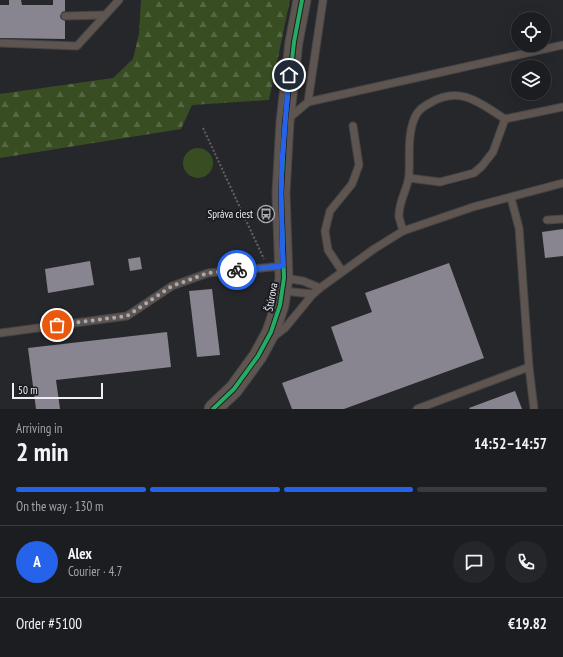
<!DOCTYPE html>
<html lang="en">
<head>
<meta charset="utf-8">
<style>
	body { margin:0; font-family:"PT Sans Narrow",sans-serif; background:#252629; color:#f1f3f6; height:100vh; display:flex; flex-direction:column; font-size:15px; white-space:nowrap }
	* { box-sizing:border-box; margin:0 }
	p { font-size:13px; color:#a0a2a5 }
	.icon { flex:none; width:22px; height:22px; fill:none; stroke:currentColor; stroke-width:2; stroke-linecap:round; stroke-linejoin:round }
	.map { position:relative; height:409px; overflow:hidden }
	.panel { display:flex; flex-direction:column; background:#1c1d20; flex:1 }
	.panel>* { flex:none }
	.buttons { position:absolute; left:511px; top:12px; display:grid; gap:8px }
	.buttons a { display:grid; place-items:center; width:40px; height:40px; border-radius:50%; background:#1c1d20; box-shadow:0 4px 16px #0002,0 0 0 1px #3a3b3e; font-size:20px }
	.scale { position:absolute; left:12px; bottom:10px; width:91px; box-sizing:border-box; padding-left:4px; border:2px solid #efeff4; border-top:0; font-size:11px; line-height:14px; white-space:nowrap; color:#efeff4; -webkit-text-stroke:3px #1b1c22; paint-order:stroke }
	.pin { position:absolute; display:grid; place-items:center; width:34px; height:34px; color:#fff; margin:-17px; border:2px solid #fff; border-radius:50%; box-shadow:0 1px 4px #0007 }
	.courier { position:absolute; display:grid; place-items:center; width:40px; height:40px; margin:-20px; border:3px solid #2563eb; border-radius:50%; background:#fff; color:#222; box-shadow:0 1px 5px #0007 }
	.head em { font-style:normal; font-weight:700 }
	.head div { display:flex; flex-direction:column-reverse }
	.head { display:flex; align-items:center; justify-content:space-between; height:68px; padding:0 16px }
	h1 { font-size:26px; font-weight:700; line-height:30px }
	.bar { display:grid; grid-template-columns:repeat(4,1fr); gap:6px 4px; align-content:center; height:48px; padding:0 16px }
	.bar i { height:5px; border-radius:3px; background:#3a3b3e }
	.bar .on { background:#2563eb }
	.bar p { grid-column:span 4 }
	.line { display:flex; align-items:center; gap:10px; padding:0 16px; border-top:1px solid #3a3b3e }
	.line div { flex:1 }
	.round { display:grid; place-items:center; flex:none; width:42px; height:42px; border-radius:21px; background:#252629 }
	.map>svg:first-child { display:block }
	.forest { fill:url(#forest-firs) }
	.park { fill:#384e22 }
	.building { fill:#888591 }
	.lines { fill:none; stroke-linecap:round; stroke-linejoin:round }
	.service-casing { stroke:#434446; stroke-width:9 }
	.tertiary-casing { stroke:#434446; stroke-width:19 }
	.path { stroke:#67615f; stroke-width:2; stroke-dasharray:2 2; stroke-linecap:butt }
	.service { stroke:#5e5450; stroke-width:7 }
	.tertiary { stroke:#5e5450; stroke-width:17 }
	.cycleway-casing { stroke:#1b1c22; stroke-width:6 }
	.cycleway { stroke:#26ab63; stroke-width:4 }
	.done { stroke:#a9a9ae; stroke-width:4; stroke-dasharray:0 7.2 }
	.route { stroke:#2563eb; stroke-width:5 }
	.labels { text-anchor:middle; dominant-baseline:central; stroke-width:4; stroke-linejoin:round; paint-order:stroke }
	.poi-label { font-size:11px; fill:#efeff4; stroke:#1b1c22; text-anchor:end }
	.street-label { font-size:11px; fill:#efeff4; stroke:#1b1c22 }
</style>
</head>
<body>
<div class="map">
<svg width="563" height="409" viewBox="0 0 563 409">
	<defs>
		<pattern id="forest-firs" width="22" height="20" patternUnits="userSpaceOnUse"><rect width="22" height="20" fill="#384e22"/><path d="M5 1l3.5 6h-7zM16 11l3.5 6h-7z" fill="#556843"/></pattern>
	</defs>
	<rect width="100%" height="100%" fill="#26272b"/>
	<polygon class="forest" points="141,0 290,0 269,100 192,105 181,129 0,158 0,94 113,78 133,59 139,34"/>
	<circle class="park" cx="198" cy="163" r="15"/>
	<g class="building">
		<polygon points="9,0 21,0 22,5 53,5 53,0 65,0 65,11 62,12 60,16 61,19 65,21 65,39 0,38 0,5 9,5"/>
		<polygon points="563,229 563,256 545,258 542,232"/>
		<polygon points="140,257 142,269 130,271 128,259"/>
		<polygon points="90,261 94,285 48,293 45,269"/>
		<polygon points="449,263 484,358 344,409 292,409 282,383 343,361 331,327 372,312 365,293"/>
		<polygon points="212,289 220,355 197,357 189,291"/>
		<polygon points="167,332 171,367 56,380 60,409 36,409 28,348"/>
		<polygon points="515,391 522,409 470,409 469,408"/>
	</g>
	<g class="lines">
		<g class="service-casing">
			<g id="service">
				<polyline points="65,16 105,15"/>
				<polyline points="0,43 77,46 119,0"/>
				<polyline points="308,102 563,45"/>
				<polyline points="288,119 308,102 323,0"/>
				<polyline points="409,178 440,182 474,173 482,166 493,152 505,119"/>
				<polyline points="511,198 519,228 529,367 534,409"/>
				<polyline points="547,220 563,219"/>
				<path d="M403,231C402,227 400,221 399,217C398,202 408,189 409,175C410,156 407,135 415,117C418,110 423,107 430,103C460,85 480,103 505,119L563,107"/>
				<polyline points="342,271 328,250 325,231 330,211 352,184 359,165 353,126"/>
				<polyline points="284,278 303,281 320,288"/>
				<polyline points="283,291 313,294"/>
				<polyline points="0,333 127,316 172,286 208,273 283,266"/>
				<polyline points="272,338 285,328 313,294 320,288 374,249 403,231 473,207 563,183"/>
				<polyline points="417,409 529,367"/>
			</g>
		</g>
		<g class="tertiary-casing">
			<polyline id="tertiary" points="213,409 234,389 258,356 271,332 280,305 284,278 281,193 285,122 294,42 302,0"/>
		</g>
		<polyline class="path" points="203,128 264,259"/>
		<use href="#service" class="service"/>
		<use href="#tertiary" class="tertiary"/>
		<g class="cycleway-casing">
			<polyline id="cycleway" points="213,409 234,389 258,356 271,332 280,305 284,278 281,193 285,122 294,42 302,0"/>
		</g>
		<use href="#cycleway" class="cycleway"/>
	</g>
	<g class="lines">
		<polyline class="done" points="57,325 127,316 172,286 208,273 237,270"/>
		<polyline class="route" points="237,270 283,266 281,193 282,161 289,75"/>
	</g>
	<defs>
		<g id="bus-ring" transform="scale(0.9)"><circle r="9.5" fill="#1b1c22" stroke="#a9a9ae" stroke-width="1.5"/><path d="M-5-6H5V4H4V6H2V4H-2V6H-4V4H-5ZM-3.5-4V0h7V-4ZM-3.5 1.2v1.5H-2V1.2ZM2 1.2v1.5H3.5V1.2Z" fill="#a9a9ae"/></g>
	</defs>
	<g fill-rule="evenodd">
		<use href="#bus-ring" x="266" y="214"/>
	</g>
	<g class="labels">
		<g class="poi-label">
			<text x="253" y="214">Správa ciest</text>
		</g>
		<g class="street-label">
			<text transform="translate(271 297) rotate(-79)">Štúrova</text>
		</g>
	</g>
</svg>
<div class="buttons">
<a><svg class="icon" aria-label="locate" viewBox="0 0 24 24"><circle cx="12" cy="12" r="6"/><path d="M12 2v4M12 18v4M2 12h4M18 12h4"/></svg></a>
<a><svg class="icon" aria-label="layers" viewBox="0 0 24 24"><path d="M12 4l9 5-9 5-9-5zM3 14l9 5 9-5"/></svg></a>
</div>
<div class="scale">50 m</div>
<div class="pin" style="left:57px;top:325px;background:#ea580c"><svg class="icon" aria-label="bag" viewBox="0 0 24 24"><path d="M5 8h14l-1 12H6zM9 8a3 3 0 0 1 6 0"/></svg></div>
<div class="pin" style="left:289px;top:75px;background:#1f2937"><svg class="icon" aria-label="home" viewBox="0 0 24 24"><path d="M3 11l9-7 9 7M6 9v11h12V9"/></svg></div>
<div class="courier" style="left:237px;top:270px"><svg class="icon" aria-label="bike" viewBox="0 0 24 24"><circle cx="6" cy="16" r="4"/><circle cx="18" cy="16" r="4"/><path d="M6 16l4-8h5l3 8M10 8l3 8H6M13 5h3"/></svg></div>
</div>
<section class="panel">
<div class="head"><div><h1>2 min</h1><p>Arriving in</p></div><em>14:52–14:57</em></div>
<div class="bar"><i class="on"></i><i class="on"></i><i class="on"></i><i></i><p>On the way · 130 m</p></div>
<div class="line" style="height:72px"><b class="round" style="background:#2563eb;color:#fff">A</b><div><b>Alex</b><p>Courier · 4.7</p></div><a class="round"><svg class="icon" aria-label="chat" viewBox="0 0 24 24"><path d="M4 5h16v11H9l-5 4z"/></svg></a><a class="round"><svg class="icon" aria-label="phone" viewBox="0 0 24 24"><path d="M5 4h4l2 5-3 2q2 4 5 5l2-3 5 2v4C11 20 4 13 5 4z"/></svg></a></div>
<div class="line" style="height:52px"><div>Order #5100</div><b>€19.82</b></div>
</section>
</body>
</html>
